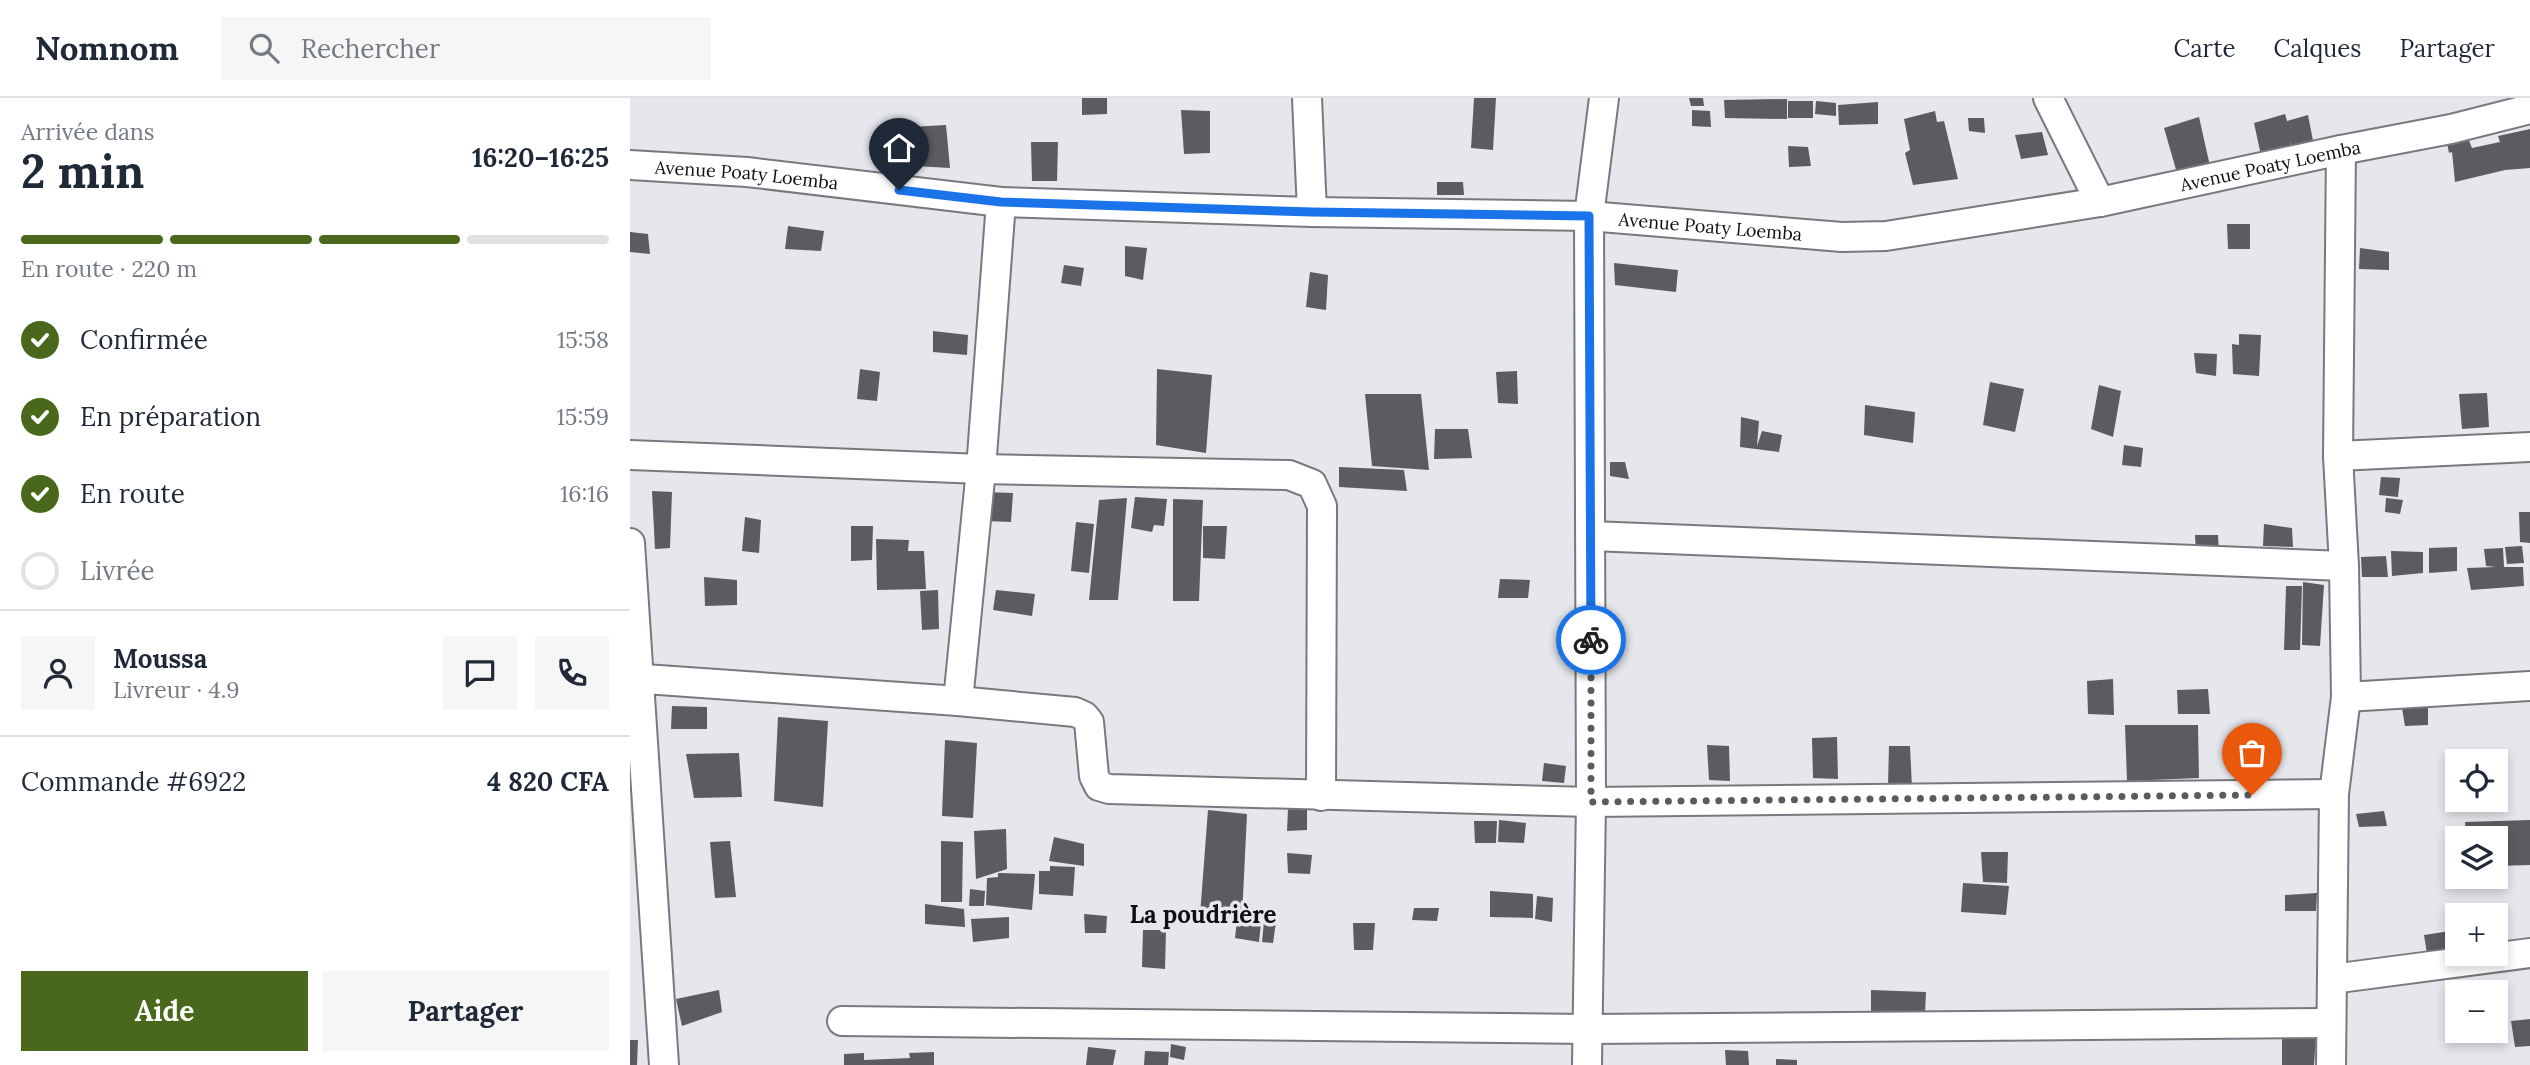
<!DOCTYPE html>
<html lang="fr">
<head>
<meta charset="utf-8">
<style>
	body { margin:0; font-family:Lora,serif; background:#f6f6f7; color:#1f2937; height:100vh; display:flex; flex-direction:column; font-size:26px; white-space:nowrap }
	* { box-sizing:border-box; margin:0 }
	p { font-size:23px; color:#747a83 }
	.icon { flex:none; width:38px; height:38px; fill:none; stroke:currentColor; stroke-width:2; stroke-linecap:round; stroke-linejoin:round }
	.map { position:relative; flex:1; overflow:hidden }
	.side { display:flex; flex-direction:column; background:#fff; width:630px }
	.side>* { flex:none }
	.fabs { position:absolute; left:1815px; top:651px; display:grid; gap:14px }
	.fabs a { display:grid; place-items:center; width:63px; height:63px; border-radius:0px; background:#fff; box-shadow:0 4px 10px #0003; font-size:35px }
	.pin { position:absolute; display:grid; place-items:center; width:60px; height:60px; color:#fff; margin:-72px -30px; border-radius:50% 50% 50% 0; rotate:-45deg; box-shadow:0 0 7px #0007 }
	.pin .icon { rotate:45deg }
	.courier { position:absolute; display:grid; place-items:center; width:70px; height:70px; margin:-35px; border:5px solid #1a73e8; border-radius:50%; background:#fff; color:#222; box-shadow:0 2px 9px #0007 }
	.headline em { font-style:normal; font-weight:800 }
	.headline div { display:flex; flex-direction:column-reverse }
	.headline { display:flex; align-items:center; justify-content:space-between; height:119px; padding:0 21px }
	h1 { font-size:46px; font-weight:800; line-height:52px }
	.bar { display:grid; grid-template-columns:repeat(4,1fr); gap:10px 7px; align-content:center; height:84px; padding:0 21px }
	.bar i { height:9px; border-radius:5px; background:#e0e1e3 }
	.bar .on { background:#4a681c }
	.bar p { grid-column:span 4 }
	.line { display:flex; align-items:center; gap:18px; padding:0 21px; border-top:2px solid #e0e1e3 }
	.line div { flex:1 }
	.round { display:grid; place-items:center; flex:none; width:74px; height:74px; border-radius:0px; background:#f6f6f7 }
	ol { padding:0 21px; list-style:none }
	li { display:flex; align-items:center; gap:21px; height:77px }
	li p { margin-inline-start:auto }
	li .icon { padding:7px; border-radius:50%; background:#4a681c; color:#fff; stroke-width:4 }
	li:last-child { color:#747a83 }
	li i { width:38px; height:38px; border:4px solid #e0e1e3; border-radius:50% }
	.cta { display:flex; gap:14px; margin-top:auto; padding:14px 21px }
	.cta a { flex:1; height:80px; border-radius:0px; background:#4a681c; color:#fff; font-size:28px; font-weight:800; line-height:80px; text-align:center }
	.cta a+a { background:#f6f6f7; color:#1f2937 }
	header { display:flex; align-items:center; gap:42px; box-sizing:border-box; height:98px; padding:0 35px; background:#fff; border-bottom:2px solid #e0e1e3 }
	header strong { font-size:33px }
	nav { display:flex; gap:38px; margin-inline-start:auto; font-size:24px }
	.search { width:490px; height:63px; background:#f6f6f7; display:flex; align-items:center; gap:18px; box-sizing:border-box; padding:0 24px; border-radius:0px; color:#747a83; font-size:26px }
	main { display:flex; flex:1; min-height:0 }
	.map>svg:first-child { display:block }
	.building { fill:#5b5c61 }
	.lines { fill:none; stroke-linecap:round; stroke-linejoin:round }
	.minor-casing { stroke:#78797e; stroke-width:32 }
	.minor { stroke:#fff; stroke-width:28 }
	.done { stroke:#5a5b5e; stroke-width:7; stroke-dasharray:0 12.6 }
	.route { stroke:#1a73e8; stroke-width:9 }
	.labels { text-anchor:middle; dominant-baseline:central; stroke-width:7; stroke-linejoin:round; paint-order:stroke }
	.street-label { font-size:18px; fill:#0f0f11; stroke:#e5e7ec }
	.district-label { font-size:24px; font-weight:bold; fill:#0f0f11; stroke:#e5e7ec }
</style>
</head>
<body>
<header>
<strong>Nomnom</strong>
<div class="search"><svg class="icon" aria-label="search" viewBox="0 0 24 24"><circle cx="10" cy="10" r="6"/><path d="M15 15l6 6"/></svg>Rechercher</div>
<nav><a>Carte</a><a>Calques</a><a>Partager</a></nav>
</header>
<main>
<section class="side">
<div class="headline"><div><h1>2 min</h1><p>Arrivée dans</p></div><em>16:20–16:25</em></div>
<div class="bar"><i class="on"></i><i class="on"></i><i class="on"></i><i></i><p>En route · 220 m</p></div>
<ol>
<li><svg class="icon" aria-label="check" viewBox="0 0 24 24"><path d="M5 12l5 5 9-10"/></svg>Confirmée<p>15:58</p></li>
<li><svg class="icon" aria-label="check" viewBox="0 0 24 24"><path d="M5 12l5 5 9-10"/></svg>En préparation<p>15:59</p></li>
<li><svg class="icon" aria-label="check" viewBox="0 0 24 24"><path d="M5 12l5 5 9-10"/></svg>En route<p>16:16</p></li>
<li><i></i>Livrée</li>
</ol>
<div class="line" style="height:126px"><a class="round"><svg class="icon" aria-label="person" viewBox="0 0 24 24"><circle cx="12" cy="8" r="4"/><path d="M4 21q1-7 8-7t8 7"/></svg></a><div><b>Moussa</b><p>Livreur · 4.9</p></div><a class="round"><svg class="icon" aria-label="chat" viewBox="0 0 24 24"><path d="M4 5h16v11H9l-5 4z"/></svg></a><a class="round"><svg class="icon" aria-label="phone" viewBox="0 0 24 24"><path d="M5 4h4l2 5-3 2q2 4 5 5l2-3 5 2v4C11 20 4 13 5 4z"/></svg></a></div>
<div class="line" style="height:91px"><div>Commande #6922</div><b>4 820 CFA</b></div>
<div class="cta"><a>Aide</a><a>Partager</a></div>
</section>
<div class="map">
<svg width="1900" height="967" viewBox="0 0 1900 967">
	<rect width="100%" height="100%" fill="#e5e7ec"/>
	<g class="building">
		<polygon points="452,0 477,0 477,16 452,17"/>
		<polygon points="844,0 866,0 863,52 841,50"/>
		<polygon points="1059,0 1073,0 1074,8 1061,8"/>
		<polygon points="1157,1 1157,21 1095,20 1094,2"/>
		<rect x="1158" y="3" width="25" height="17"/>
		<polygon points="1186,3 1206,5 1206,18 1185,16"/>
		<polygon points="1248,4 1248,26 1209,27 1208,7"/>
		<polygon points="551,12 580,13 580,55 554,56"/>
		<polygon points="1062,12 1080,13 1081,29 1062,28"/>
		<polygon points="1305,13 1307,24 1314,23 1328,81 1283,87 1275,55 1280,52 1274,21"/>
		<polygon points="1655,16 1657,23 1678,17 1684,48 1663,51 1660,43 1663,55 1632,62 1624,25"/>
		<polygon points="1569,19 1582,77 1549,82 1534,30"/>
		<polygon points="1338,20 1354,20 1355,35 1339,33"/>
		<polygon points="316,27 320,70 284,68 280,29"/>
		<polygon points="1900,31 1900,70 1875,72 1825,84 1822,54 1819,55 1817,45 1838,40 1842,50 1870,44 1868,38"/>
		<polygon points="1412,34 1418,57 1391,61 1385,37"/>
		<polygon points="401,44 428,44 427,83 402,83"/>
		<polygon points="1158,48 1178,49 1181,68 1159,69"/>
		<polygon points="807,84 833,84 834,97 807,97"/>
		<polygon points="1597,126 1620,126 1620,151 1598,151"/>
		<polygon points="158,128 194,133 191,153 155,151"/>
		<polygon points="0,134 18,136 20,156 0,154"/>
		<polygon points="495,148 517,150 513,182 495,178"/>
		<polygon points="1730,150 1759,154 1759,172 1729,171"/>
		<polygon points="984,165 1048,172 1046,194 985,187"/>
		<polygon points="434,167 454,170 451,188 431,185"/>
		<polygon points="680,174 698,177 696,212 676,209"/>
		<polygon points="303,233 338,237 337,257 303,254"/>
		<polygon points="1609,236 1631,237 1629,278 1603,276 1602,246 1609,247"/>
		<polygon points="1564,255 1587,256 1586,278 1566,275"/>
		<polygon points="230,271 250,274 247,303 227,301"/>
		<polygon points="527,271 582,277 576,355 526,347"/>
		<polygon points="887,273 888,306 868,305 866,274"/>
		<polygon points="1360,284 1394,291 1385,334 1353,327"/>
		<polygon points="1469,287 1491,293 1483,339 1461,331"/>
		<polygon points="1857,295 1859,329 1832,331 1829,296"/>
		<polygon points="735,296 791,296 799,372 742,368"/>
		<polygon points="1235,307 1285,314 1283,345 1234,337"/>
		<polygon points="1111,319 1129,323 1127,348 1132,333 1152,337 1149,354 1110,349"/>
		<polygon points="805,331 838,331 842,360 804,361"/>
		<polygon points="1494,347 1513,350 1511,369 1492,367"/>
		<polygon points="980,364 995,364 999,381 980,378"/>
		<polygon points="709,369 774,372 777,393 709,389"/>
		<polygon points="1751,379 1770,380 1768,399 1749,397"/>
		<polygon points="22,393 42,394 40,450 25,451"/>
		<polygon points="356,394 383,395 381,424 356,423"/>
		<polygon points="505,399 537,401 534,428 524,427 522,434 501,430"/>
		<polygon points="497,400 488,502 459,502 469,402"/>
		<polygon points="1756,400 1773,402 1770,416 1755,414"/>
		<polygon points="543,401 573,402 569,503 543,503"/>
		<polygon points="1889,414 1900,414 1900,445 1890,444"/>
		<polygon points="115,419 131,422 129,455 112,453"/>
		<polygon points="446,424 464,426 459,475 441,473"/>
		<polygon points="1634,426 1662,430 1663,449 1633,448"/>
		<polygon points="221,428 243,428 242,462 221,463"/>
		<polygon points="573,428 597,428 595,461 573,460"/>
		<polygon points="1565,437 1588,437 1589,456 1566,455"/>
		<polygon points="246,441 279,442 278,453 294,453 296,491 247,492"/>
		<polygon points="1892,448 1894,465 1877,466 1875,449"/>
		<polygon points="1827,449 1827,473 1799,475 1799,450"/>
		<polygon points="1873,450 1874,469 1893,469 1894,488 1841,492 1837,470 1866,469 1856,468 1854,451"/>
		<polygon points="1761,453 1793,454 1793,475 1762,478"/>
		<polygon points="1756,458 1758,479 1732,479 1731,459"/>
		<polygon points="74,479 107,482 107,507 75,508"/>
		<polygon points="870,481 900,482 898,500 868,500"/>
		<polygon points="1673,484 1694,487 1690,548 1672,547"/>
		<polygon points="1656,488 1672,488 1670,552 1654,552"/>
		<polygon points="308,492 309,531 292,532 290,493"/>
		<polygon points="366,492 405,496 402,518 363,512"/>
		<polygon points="1483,581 1484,617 1458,616 1457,583"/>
		<polygon points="1578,591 1580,616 1548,616 1547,592"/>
		<polygon points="42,608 77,609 77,631 41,631"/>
		<polygon points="1772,610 1798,610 1798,627 1775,628"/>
		<polygon points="148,619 198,623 193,709 144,703"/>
		<polygon points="1495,627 1568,627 1569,680 1497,683"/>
		<polygon points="1207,639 1208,681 1183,680 1182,640"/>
		<polygon points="315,642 347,645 343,720 312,718"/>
		<polygon points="1077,647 1099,648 1100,683 1079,682"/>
		<polygon points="1259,648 1280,648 1282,690 1258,687"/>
		<polygon points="109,655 112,699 64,700 56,656"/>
		<polygon points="914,665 936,668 934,685 912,683"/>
		<polygon points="658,711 677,712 677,732 657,733"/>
		<polygon points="578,712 617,716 612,819 570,817"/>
		<polygon points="1754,713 1757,728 1729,729 1726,716"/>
		<polygon points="869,722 896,725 894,745 868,744"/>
		<polygon points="1900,722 1900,767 1866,768 1866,740 1836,740 1835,724"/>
		<polygon points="844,723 867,723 866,745 845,745"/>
		<polygon points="376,731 377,771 346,781 344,733"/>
		<polygon points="424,739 454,746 454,768 419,763"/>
		<polygon points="100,743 106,799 85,800 80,744"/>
		<polygon points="311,743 333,744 332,804 311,804"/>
		<polygon points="1351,754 1378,754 1377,785 1353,784"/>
		<polygon points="657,755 682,757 680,776 658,775"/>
		<polygon points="420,768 445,769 443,798 409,796 409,773 420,773"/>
		<polygon points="368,775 405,776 402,812 356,807 357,780 368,779"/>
		<polygon points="1333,785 1379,788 1376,817 1331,814"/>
		<polygon points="340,791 355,793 354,808 339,808"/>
		<polygon points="860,793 903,796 903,820 860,819"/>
		<polygon points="1687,795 1686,813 1655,813 1655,797"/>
		<polygon points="907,798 923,800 922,824 905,821"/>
		<polygon points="295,806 334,811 335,829 295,826"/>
		<polygon points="784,810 809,810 807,823 782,822"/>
		<polygon points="454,816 477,818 476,835 455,835"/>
		<polygon points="379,819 379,840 343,844 341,821"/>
		<polygon points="607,822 631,825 629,844 605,840"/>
		<polygon points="634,823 646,824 643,845 632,844"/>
		<polygon points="723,825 745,825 743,852 724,852"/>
		<polygon points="513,832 536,832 535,871 512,869"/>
		<polygon points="1827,832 1827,853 1797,856 1794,837"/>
		<polygon points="89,892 92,914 52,928 46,901"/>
		<polygon points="1241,892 1296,894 1295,915 1241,913"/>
		<polygon points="1900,921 1900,948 1885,949 1881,923"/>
		<polygon points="1686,939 1684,967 1652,967 1652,941"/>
		<polygon points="0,942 8,942 7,967 0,967"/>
		<polygon points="541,946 556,949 554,962 540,959"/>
		<polygon points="458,949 486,952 483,967 456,967"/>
		<polygon points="1095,952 1118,953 1119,967 1096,967"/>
		<polygon points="515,953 539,954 538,967 514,967"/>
		<polygon points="304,954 304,967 214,967 214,956 234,955 234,962 280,960 279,955"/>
		<polygon points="1146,961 1167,962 1167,967 1146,967"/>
	</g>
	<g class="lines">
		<g class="minor-casing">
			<g id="minor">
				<polyline points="677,0 682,114"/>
				<polyline points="1418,0 1470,104"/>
				<path id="s1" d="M0,67L117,74L371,104L682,114L959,118L1212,139L1256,138L1470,104L1711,52L1821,31L1900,11"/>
				<polyline points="0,357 351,371 659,377 682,386 692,408 691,698"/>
				<polyline points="1708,358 1900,349"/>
				<polyline points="961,438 1714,468"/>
				<polyline points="0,445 34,967"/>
				<polyline points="0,580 328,603 445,614 454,618 459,624 464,678 469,688 479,691 961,704 1704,696"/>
				<polyline points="1716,599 1900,588"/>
				<polyline points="328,603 351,371 371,104"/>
				<polyline points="1702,881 1900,855"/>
				<polyline points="212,923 959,931 1701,925"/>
				<polyline points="957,967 961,704 959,118 974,0"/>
				<polyline points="1701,967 1704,696 1716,599 1714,468 1708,358 1711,52"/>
			</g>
		</g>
		<use href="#minor" class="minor"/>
	</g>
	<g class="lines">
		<polyline class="done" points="961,542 961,704 1622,697"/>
		<polyline class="route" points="269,92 371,104 682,114 959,118 961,542"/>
	</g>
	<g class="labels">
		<g class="street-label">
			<text stroke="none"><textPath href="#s1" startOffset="1650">Avenue Poaty Loemba</textPath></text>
			<text stroke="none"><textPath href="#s1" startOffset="117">Avenue Poaty Loemba</textPath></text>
			<text stroke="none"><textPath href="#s1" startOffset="1083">Avenue Poaty Loemba</textPath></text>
		</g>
		<g class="district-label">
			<text x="573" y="816">La poudrière</text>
		</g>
	</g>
</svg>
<div class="fabs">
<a><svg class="icon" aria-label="locate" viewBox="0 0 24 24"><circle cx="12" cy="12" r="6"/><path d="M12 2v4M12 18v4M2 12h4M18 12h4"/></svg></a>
<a><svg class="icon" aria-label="layers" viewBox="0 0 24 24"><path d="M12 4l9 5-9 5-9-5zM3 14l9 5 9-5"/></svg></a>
<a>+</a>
<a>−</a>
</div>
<div class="pin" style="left:1622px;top:697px;background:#ea580c"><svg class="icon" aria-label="bag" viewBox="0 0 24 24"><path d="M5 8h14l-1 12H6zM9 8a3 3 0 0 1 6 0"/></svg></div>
<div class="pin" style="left:269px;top:92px;background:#1f2937"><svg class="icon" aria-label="home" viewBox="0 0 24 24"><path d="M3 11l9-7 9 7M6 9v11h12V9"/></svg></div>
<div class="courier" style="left:961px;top:542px"><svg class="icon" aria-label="bike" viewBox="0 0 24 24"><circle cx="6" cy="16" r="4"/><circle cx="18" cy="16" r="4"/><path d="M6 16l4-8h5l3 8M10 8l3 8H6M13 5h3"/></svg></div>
</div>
</main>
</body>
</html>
